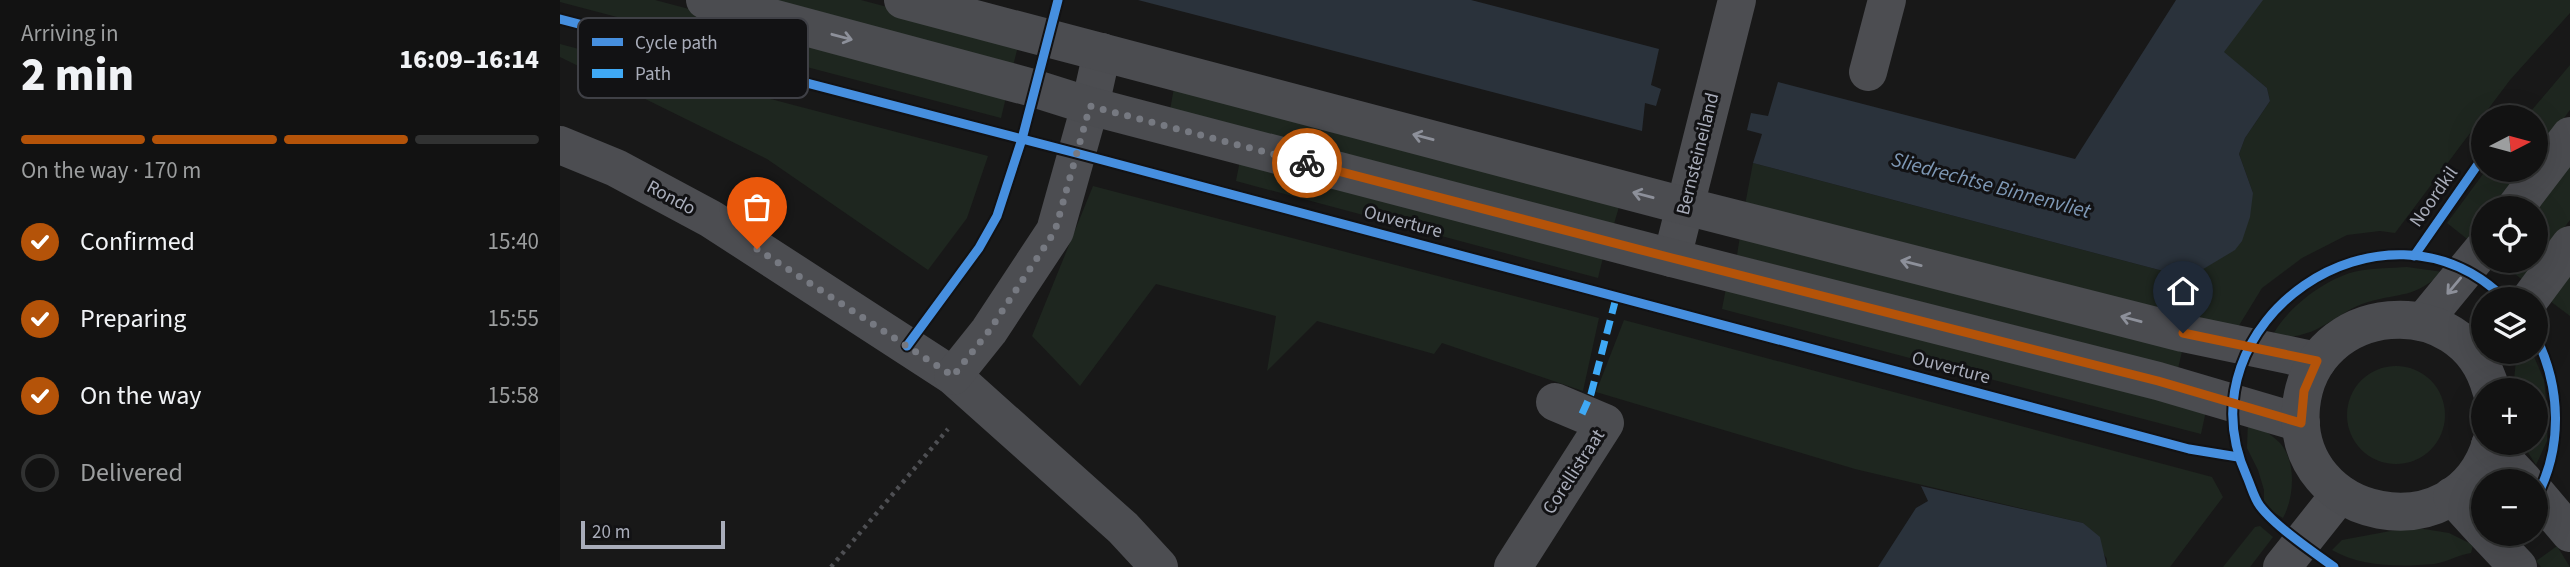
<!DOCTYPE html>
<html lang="en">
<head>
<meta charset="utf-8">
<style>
	body { margin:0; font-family:"Source Sans 3",sans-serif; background:#1b1b1b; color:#f1f3f6; height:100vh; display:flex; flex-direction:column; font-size:26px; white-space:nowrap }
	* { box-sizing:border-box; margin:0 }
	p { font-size:23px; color:#9c9e9f }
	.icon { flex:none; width:38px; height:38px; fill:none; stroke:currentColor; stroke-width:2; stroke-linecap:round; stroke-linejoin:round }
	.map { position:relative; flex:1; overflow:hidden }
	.sheet { display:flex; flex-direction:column; background:#121212; width:560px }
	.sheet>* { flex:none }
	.needle { width:46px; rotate:84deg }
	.tools { position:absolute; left:1911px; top:105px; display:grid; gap:14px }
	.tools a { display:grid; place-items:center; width:77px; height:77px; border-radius:50%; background:#121212; box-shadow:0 7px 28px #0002,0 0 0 2px #313232; font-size:35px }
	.scale { position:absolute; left:21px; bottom:18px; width:144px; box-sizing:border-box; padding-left:7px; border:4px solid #a9adba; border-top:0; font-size:19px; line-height:24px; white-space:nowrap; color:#a9adba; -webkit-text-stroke:5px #121214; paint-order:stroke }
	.pin { position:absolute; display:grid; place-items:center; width:60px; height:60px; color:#fff; margin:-72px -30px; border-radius:50% 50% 50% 0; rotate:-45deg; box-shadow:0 0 7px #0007 }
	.pin .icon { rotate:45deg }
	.courier { position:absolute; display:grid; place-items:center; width:70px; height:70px; margin:-35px; border:5px solid #b45309; border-radius:50%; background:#fff; color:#222; box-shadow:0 2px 9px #0007 }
	.headline em { font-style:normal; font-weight:800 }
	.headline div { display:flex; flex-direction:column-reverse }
	.headline { display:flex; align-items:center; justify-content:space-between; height:119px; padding:0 21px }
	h1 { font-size:46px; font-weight:800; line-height:52px }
	.bar { display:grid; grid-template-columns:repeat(4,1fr); gap:10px 7px; align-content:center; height:84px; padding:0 21px }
	.bar i { height:9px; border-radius:5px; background:#313232 }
	.bar .on { background:#b45309 }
	.bar p { grid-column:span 4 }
	ol { padding:0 21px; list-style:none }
	li { display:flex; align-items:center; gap:21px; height:77px }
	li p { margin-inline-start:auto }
	li .icon { padding:7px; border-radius:50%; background:#b45309; color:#fff; stroke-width:4 }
	li:last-child { color:#9c9e9f }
	li i { width:38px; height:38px; border:4px solid #313232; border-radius:50% }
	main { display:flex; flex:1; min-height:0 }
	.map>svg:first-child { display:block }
	.green { fill:#1e261f }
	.water { fill:#2a323b }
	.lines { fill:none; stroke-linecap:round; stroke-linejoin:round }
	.path { stroke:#4e4f53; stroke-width:4.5; stroke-dasharray:3.5 5; stroke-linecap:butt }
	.street { stroke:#4c4d51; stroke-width:38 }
	.secondary { stroke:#4b4c50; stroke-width:38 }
	.quiet { stroke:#3fa9f5; stroke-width:7; stroke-dasharray:14 7; stroke-linecap:butt }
	.cycleway-casing { stroke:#121214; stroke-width:13 }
	.cycleway { stroke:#468fdf; stroke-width:9 }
	.oneway { stroke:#8d909a }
	.done { stroke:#767981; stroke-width:7; stroke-dasharray:0 12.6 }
	.route { stroke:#b45309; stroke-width:9 }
	.labels { text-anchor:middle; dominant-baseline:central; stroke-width:6; stroke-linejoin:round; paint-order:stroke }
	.street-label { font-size:19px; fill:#a9adba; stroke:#121214 }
	.water-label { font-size:21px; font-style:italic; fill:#7f99b6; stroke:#121214 }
	.key { fill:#121214; stroke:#3f4046; stroke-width:2 }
	.key-label { font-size:19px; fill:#a9adba }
</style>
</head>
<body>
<main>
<section class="sheet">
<div class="headline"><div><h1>2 min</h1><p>Arriving in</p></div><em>16:09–16:14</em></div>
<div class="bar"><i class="on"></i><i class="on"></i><i class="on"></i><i></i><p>On the way · 170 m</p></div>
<ol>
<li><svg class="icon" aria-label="check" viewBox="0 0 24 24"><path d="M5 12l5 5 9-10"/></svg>Confirmed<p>15:40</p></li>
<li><svg class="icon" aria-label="check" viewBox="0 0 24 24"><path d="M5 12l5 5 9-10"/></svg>Preparing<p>15:55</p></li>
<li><svg class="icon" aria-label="check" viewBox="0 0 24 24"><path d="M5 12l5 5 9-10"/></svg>On the way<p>15:58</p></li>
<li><i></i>Delivered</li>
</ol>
</section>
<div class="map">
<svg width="2010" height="567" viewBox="0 0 2010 567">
	<rect width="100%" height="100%" fill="#181818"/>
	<g class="green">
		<polygon points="0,0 95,0 447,93 441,118 0,2"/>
		<polygon points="203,0 301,0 459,42 453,66"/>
		<polygon points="1701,0 2010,0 2010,13 1950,80 1835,233 1820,231 1787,235 1742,258 1702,288 1675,332 1185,205 1193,163 1607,272 1693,193 1679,154 1685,138 1710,101 1707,88 1663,52"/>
		<polygon points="0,44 428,156 407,218 368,270 207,159 0,57"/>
		<polygon points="2010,65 2010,110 1976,156 1976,117 1966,117"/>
		<polygon points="615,82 1061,200 1054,224 610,110"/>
		<polygon points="681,155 1045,249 1038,278 676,181"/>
		<polygon points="2010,164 2010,220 1964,281 1938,261 1976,261 1976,210"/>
		<polygon points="1926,170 1965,170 1936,208 1923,208 1923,226 1911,242 1887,223"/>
		<polygon points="533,186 1039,318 1023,391 882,343 874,354 757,321 707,371 716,316 596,284 520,386 472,336"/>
		<polygon points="1181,230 1623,347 1617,373 1177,255"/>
		<path d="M1847,267L1883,272C1852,299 1843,292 1808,302C1790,307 1775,320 1759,328C1744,336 1727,338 1711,339C1723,310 1767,277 1798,271C1814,268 1831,268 1847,267Z"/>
		<polygon points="2010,275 2010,316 1990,301"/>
		<polygon points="1167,283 1647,406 1641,434 1162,309"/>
		<polygon points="1064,320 1652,477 1663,497 1610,567 1547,567 1547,559 1523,523 1295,469 1036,392"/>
		<polygon points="1960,352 1972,352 1984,380 1987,408 1987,441 1976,465 1962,443 1976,443 1976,390 1953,390 1956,360"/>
		<circle cx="1836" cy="415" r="49"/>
		<path d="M1688,420C1698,427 1711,434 1720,443C1737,462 1734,498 1723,518L1704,507V490L1698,470L1687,448Z"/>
		<polygon points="1700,526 1713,537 1690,567 1663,567 1695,527"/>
		<path d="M1852,527L1889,533L1913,545L1911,553C1898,555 1887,562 1874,564C1840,567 1801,567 1772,550L1782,540Z"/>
		<polygon points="1997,546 2010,567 1981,567 1976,561"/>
	</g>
	<g class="water">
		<polygon points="578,0 911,0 1099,49 1091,85 1101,89 1096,106 1085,103 1082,131"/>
		<polygon points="1616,0 1703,0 1664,52 1707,88 1710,101 1685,138 1679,154 1693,193 1690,217 1682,241 1675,250 1640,271 1607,272 1193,163 1202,134 1187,130 1191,113 1208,116 1218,82 1515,159"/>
		<polygon points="1361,486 1523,523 1540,537 1547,567 1318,567 1356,508 1368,501"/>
	</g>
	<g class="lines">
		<polyline class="path" points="271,567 388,429"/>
		<g class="street">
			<polyline points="1308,72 1327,0"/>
			<polyline points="0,145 56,168 151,219 393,376 563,528 599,567"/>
			<polyline points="1112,258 1177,0"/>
			<polyline points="393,376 429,331 495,231 530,106 542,52"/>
			<polyline points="953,567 1045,423 995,402"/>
			<polyline points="1722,567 1780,494"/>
		</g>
		<g class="secondary">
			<polyline points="145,0 473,88 530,106 1112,258 1598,381 1741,423"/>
			<polyline points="343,0 1125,206 1623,333 1757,361"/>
			<polyline points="1955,208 2010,136"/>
			<polyline points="1970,299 2010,245"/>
			<polyline points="1863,322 1923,249"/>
			<path d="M1931,390C1904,287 1751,301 1741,407C1731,522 1898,554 1931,443"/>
			<polyline points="1930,445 1964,481"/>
			<polyline points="1976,493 2010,533"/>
			<polyline points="1892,496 1923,530"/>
			<polyline points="1927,534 1958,567"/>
		</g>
		<polyline class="quiet" points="1022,414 1031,394 1056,298"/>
		<g class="cycleway-casing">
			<g id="cycleway">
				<polyline points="0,19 516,153 1629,449 1678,457"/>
				<polyline points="1854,256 1923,157"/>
				<path d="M1976,337C2001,388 2003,447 1976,498"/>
				<polyline points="347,346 419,248 437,216 462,139 498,0"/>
				<path d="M1774,567C1753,552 1715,526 1700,506C1694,498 1691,486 1687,477C1617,322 1824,180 1945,299"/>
			</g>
		</g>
		<use href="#cycleway" class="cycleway"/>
	</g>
	<defs><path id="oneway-shaft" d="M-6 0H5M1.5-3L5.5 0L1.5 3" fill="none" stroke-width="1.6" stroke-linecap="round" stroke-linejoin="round" transform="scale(1.75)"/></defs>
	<g class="oneway">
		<use href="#oneway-shaft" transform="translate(282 37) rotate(15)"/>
		<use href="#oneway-shaft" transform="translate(863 137) rotate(-165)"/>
		<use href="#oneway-shaft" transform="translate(1083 195) rotate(-165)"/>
		<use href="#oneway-shaft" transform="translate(1351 263) rotate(-166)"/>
		<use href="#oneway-shaft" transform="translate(1894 286) rotate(130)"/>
		<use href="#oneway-shaft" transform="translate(1571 319) rotate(-165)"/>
	</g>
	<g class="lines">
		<polyline class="done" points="197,249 393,376 429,331 495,231 530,106 747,163"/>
		<polyline class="route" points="747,163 1112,258 1598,381 1741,423 1744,391 1757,361 1623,333"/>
	</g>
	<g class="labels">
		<g class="street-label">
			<text transform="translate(1138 154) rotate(-76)">Bernsteineiland</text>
			<text transform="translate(1874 197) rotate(-55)">Noordkil</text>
			<text transform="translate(111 198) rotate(28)">Rondo</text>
			<text transform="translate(843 222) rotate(15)">Ouverture</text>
			<text transform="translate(1391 368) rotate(15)">Ouverture</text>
			<text transform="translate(1014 472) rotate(-57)">Corellistraat</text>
		</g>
		<g class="water-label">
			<text transform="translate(1431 185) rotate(15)">Sliedrechtse Binnenvliet</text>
		</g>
	</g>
	<rect x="18" y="18" width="230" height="80" rx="10" class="key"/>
	<rect x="32" y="38" width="31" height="8" fill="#468fdf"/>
	<rect x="32" y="69" width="31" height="9" fill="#3fa9f5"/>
	<g class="key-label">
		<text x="75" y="49">Cycle path</text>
		<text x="75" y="80">Path</text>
	</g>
</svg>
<div class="tools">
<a><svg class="needle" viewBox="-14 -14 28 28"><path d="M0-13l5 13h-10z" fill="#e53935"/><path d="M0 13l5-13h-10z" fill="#9c9e9f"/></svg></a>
<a><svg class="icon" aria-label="locate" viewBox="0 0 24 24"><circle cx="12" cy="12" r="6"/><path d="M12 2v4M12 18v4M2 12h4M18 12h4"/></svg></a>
<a><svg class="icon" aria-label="layers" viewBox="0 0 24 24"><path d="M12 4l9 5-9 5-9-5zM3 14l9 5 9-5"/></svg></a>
<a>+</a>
<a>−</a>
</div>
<div class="scale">20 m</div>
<div class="pin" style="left:197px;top:249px;background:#ea580c"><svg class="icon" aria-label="bag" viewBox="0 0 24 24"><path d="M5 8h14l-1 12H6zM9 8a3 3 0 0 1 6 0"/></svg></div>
<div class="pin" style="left:1623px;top:333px;background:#1f2937"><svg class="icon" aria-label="home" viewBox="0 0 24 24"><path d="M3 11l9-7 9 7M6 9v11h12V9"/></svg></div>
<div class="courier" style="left:747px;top:163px"><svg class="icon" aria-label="bike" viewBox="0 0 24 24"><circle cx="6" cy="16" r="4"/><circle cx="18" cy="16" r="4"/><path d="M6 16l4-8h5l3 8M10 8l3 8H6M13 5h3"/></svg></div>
</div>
</main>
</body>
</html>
